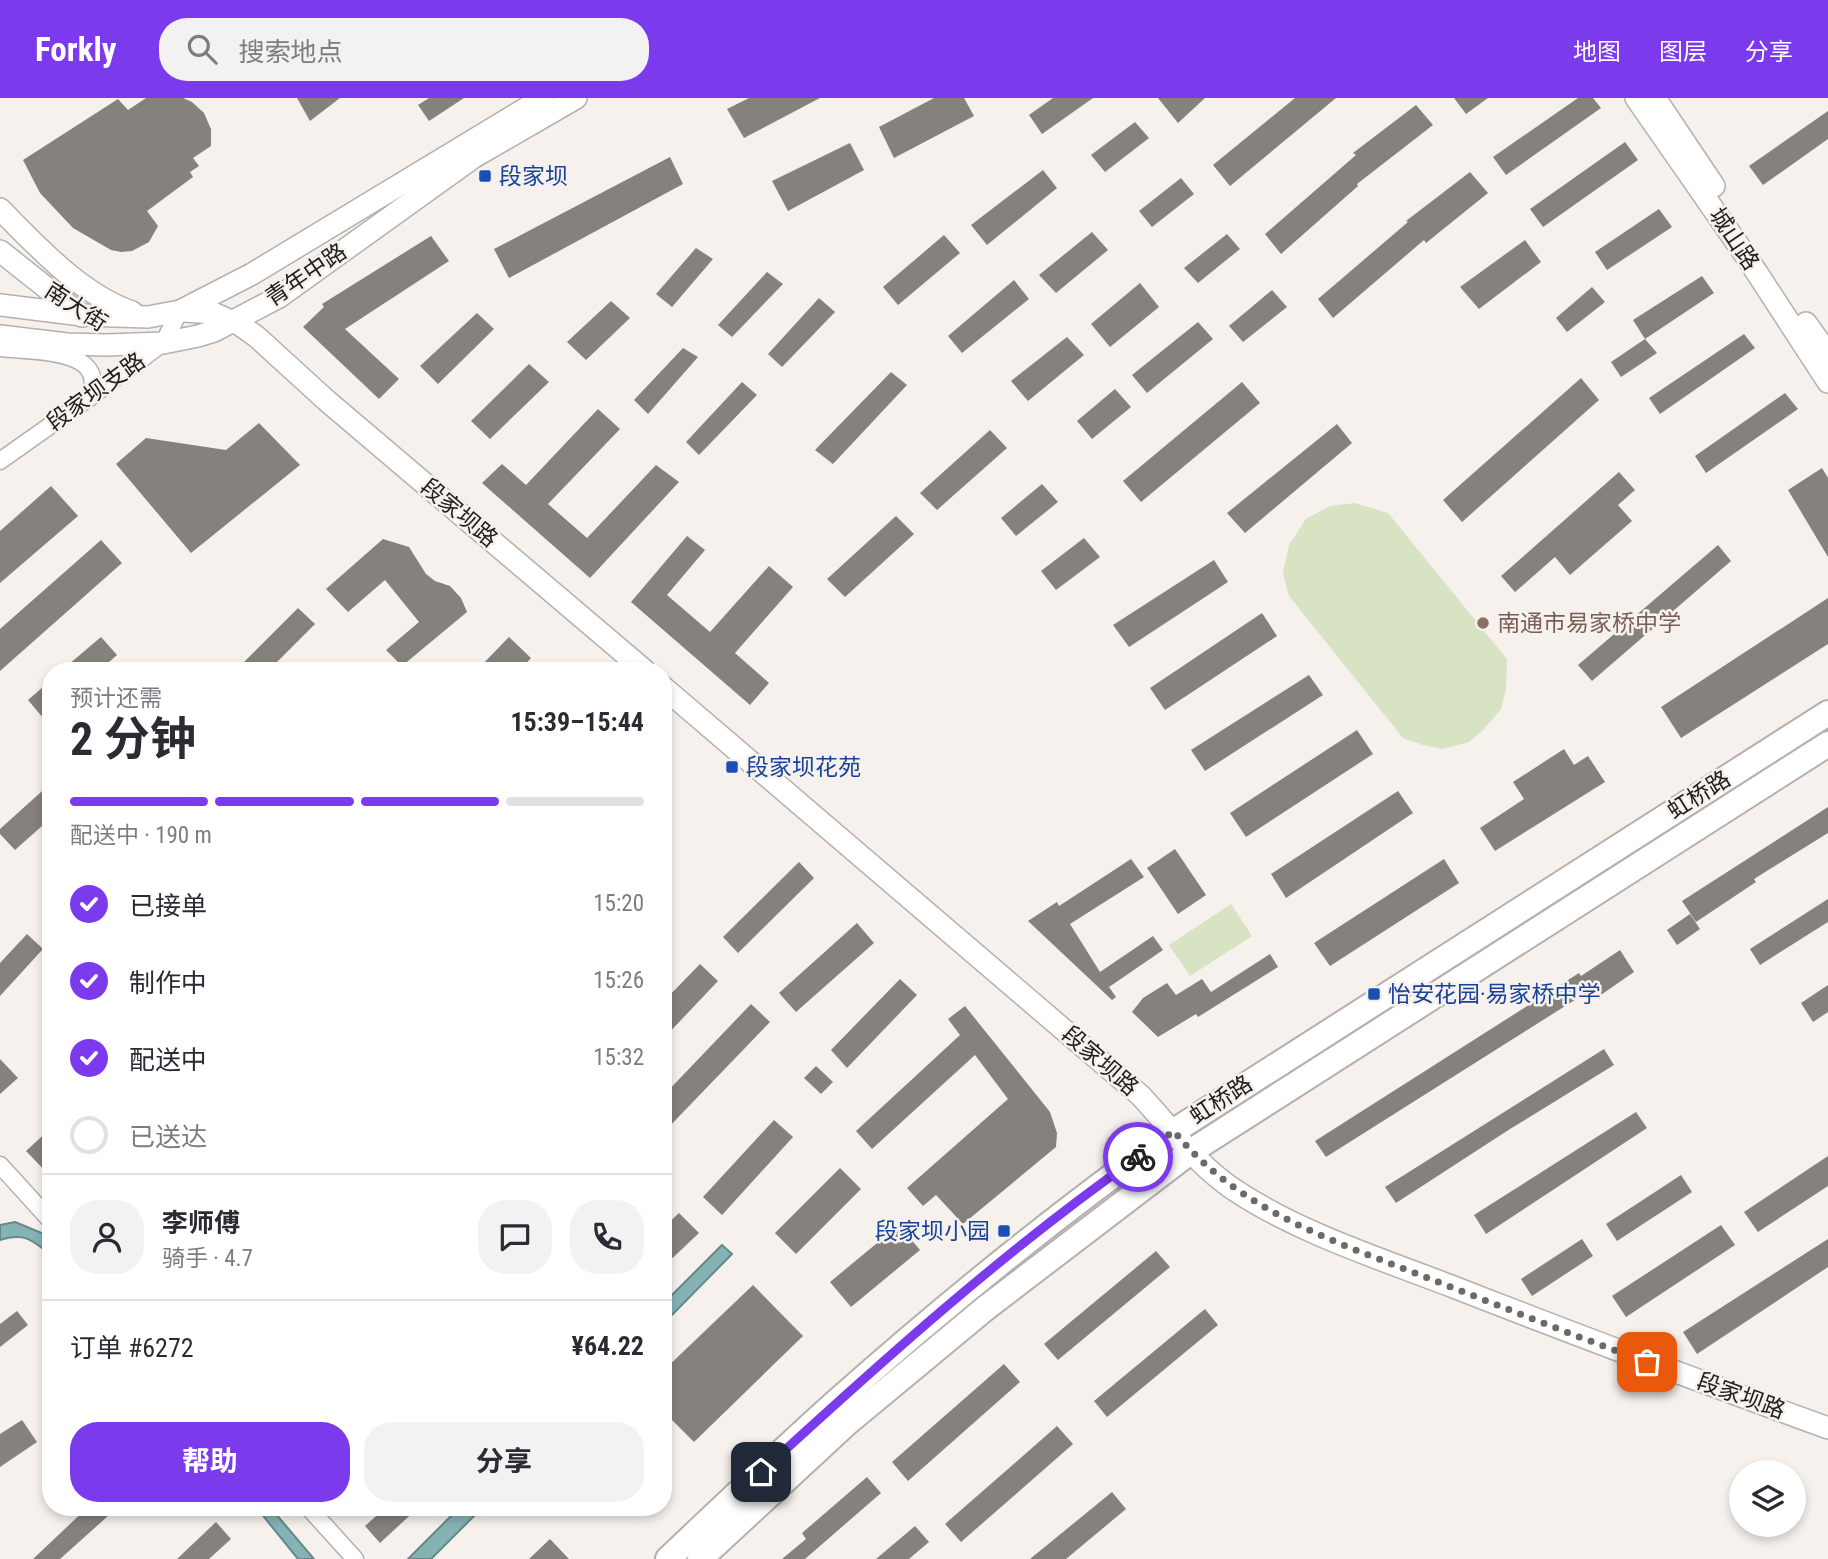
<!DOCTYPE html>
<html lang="zh">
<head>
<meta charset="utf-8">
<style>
	body { margin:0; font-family:"Roboto Condensed","Noto Sans SC",sans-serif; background:#f2f2f3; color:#2b2b33; height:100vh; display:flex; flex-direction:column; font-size:26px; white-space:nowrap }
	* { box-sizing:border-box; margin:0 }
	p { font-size:23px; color:#7c7c81 }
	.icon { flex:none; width:38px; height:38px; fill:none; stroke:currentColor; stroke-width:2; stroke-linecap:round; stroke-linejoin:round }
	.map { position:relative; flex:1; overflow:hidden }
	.panel { position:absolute; left:42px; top:564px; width:630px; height:854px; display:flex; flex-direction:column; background:#fff; border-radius:28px; box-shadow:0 4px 10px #0003 }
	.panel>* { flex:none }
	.tools { position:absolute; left:1729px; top:1362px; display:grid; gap:14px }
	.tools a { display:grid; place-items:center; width:77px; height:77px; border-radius:50%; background:#fff; box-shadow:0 4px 10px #0003; font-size:35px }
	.pin { position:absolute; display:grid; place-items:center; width:60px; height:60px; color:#fff; margin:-30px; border-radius:14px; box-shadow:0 4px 10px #0006 }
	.courier { position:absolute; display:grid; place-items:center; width:70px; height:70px; margin:-35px; border:5px solid #7c3aed; border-radius:50%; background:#fff; color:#222; box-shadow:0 2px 9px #0007 }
	.summary em { font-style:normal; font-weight:700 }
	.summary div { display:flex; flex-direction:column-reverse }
	.summary { display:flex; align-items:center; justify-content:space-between; height:119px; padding:0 28px }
	h1 { font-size:46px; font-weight:700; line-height:52px }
	.bar { display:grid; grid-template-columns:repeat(4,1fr); gap:10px 7px; align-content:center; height:84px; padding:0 28px }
	.bar i { height:9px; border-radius:5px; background:#e1e1e2 }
	.bar .active { background:#7c3aed }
	.bar p { grid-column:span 4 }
	.line { display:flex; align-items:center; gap:18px; padding:0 28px; border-top:2px solid #e1e1e2 }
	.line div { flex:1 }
	.round { display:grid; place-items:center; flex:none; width:74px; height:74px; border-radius:28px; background:#f2f2f3 }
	ol { padding:0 28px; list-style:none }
	li { display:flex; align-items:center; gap:21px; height:77px }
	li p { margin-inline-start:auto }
	li .icon { padding:7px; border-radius:50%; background:#7c3aed; color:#fff; stroke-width:4 }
	li:last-child { color:#7c7c81 }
	li i { width:38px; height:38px; border:4px solid #e1e1e2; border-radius:50% }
	.button { display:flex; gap:14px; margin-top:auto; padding:14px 28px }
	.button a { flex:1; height:80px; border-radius:28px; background:#7c3aed; color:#fff; font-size:28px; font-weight:700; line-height:80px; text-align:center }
	.button a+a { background:#f2f2f3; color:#2b2b33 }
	header { display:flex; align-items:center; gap:42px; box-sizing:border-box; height:98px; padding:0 35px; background:#7c3aed; color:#fff }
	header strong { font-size:33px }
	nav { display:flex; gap:38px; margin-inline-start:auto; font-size:24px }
	.search { width:490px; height:63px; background:#f2f2f3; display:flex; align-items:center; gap:18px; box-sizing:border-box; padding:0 24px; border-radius:28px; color:#7c7c81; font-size:26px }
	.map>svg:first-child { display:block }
	.green { fill:#d7e3c3 }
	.water { fill:#85b3b5; stroke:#678788; stroke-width:2 }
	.building { fill:#85817d }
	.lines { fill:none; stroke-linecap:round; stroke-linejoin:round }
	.street-casing { stroke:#b5b0ad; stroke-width:19 }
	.secondary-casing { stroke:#b5b0ad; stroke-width:24 }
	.primary-casing { stroke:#b5b0ad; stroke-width:28 }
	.street { stroke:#fff; stroke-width:16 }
	.secondary { stroke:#fff; stroke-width:21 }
	.primary { stroke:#fff; stroke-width:24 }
	.done { stroke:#6c6966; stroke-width:7; stroke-dasharray:0 12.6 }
	.route { stroke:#7c3aed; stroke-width:9 }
	.transit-dot { fill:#1a4fb4; stroke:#f6f1ed; stroke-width:2.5 }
	.education-dot { fill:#8d6e63; stroke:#f6f1ed; stroke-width:2.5 }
	.labels { text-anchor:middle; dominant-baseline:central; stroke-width:5; stroke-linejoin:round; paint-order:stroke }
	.transit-label { font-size:23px; fill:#164399; stroke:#f6f1ed; text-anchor:start }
	.street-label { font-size:23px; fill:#21201e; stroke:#f6f1ed }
	.education-label { font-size:23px; fill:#785e54; stroke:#f6f1ed; text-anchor:start }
</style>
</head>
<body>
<header>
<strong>Forkly</strong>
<div class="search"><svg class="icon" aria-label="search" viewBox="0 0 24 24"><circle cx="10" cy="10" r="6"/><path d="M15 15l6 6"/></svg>搜索地点</div>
<nav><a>地图</a><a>图层</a><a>分享</a></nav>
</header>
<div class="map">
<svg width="1828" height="1461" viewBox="0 0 1828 1461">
	<rect width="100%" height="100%" fill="#f6f1ed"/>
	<g class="green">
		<polygon points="1355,405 1388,415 1507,561 1506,590 1501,611 1484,631 1469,644 1442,651 1423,647 1403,640 1289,498 1283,475 1289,447 1306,421 1330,408"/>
		<polygon points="1231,806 1252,838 1190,878 1169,847"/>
	</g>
	<g class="water">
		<path d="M15,1124L49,1138L51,1141V1157C32,1142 24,1134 0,1142V1127Z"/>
		<polygon points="722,1147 732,1156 663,1226 663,1206"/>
		<polygon points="256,1409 270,1409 314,1461 298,1461"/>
		<polygon points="460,1409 483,1409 431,1461 408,1461"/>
	</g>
	<g class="building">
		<polygon points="146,0 183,0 192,4 204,15 211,31 211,48 193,60 199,68 190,74 193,79 147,113 158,128 149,144 132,153 121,154 111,152 73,130 40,95 23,62 118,1 128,12"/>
		<polygon points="297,0 340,0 310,23"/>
		<polygon points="429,0 464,0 429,23 418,7"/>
		<polygon points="749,0 820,0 744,40 727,11"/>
		<polygon points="934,0 964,0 974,18 894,60 879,29"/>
		<polygon points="1053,0 1093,0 1042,36 1029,17"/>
		<polygon points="1158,0 1205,0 1178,25"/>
		<polygon points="1295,0 1336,0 1230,88 1213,67"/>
		<polygon points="1454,0 1488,0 1466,16"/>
		<polygon points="1578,0 1593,0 1601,10 1506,77 1493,59"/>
		<polygon points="1416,7 1433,27 1357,86 1358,88 1281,156 1265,136 1356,57 1353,55"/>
		<polygon points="1828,13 1828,41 1763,87 1749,68"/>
		<polygon points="1135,24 1149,40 1105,74 1091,57"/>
		<polygon points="1625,44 1638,62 1543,129 1530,111"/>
		<polygon points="850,45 864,72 788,113 772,83"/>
		<polygon points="670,59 683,86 509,180 494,151"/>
		<polygon points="1043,72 1057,90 987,147 971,127"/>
		<polygon points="1470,74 1488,95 1426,145 1424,142 1333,220 1318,201 1408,124 1406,123"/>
		<polygon points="1181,80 1194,96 1152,129 1139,113"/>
		<polygon points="1659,111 1672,129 1607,172 1595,154"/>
		<polygon points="1092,134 1108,152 1056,195 1039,177"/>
		<polygon points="1227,136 1240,151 1198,185 1184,170"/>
		<polygon points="944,137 960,155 898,207 883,189"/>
		<polygon points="431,138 449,163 345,231 399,281 379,301 303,229 324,209 322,206"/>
		<polygon points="1525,142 1541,164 1479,211 1460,189"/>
		<polygon points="696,150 713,161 672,209 656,196"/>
		<polygon points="767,174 783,186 732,239 718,227"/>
		<polygon points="1702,178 1714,195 1645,241 1633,222"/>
		<polygon points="1014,182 1029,201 962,255 948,238"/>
		<polygon points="1140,185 1159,209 1110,249 1091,226"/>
		<polygon points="1592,189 1605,204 1567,234 1556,220"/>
		<polygon points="1272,192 1287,209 1243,244 1229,228"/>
		<polygon points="819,200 835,214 782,269 768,256"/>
		<polygon points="611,203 630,220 586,262 567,244"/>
		<polygon points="477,215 494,231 438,286 420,268"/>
		<polygon points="1198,224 1213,241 1147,295 1132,277"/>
		<polygon points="1744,236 1755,250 1660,316 1649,300"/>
		<polygon points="1067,239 1084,257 1028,303 1011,283"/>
		<polygon points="1645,241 1657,255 1621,279 1611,264"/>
		<polygon points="683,250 698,259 648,316 634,302"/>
		<polygon points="529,266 549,284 490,341 471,323"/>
		<polygon points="891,274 907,287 833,366 815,352"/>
		<polygon points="1581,280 1599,302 1462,424 1443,402"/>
		<polygon points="742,284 757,297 699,357 686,344"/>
		<polygon points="1242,284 1260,305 1141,404 1123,383"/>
		<polygon points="1115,291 1131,309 1092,341 1077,323"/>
		<polygon points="1785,295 1798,311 1706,375 1695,358"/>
		<polygon points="598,311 620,331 548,406 587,440 656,367 679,384 590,480 482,385 502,366 526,387"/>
		<polygon points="259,325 300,367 191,455 116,366 146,340 226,352"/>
		<polygon points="1337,326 1352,345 1245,435 1227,415"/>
		<polygon points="990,332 1007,350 937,412 920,395"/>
		<polygon points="1822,370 1828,380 1828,459 1788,392"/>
		<polygon points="1619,374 1635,392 1618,407 1632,423 1570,477 1555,459 1515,494 1501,478"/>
		<polygon points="1042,386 1058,404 1016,438 1001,420"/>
		<polygon points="51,388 78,418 0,485 0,433"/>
		<polygon points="896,418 914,436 845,499 827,481"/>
		<polygon points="687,438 705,452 667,497 710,534 769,468 793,489 735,555 769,585 750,607 631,504"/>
		<polygon points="1084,440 1100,459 1056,492 1041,473"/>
		<polygon points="383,441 409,449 426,476 435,483 450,488 461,500 467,514 402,568 386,552 419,524 385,482 348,514 326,491"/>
		<polygon points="101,442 122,465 0,573 0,531"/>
		<polygon points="1718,447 1731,463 1592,583 1578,567"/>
		<polygon points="1214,462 1228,484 1129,549 1113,527"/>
		<polygon points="1828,500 1828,546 1681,640 1661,609"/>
		<polygon points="298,510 315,526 269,572 236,572"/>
		<polygon points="1262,515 1277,538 1165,612 1150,590"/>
		<polygon points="101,539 117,557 100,572 62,572"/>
		<polygon points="509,539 531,560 520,572 477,572"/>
		<polygon points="1309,577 1323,597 1205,673 1191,652"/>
		<polygon points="51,582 51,614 44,621 28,602"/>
		<polygon points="1357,632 1373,656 1246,739 1230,715"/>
		<polygon points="1564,651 1574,667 1588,658 1605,684 1495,753 1480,730 1524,701 1513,684"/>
		<polygon points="51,685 51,720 15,752 0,736 0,731"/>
		<polygon points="1398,693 1413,715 1286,800 1271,776"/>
		<polygon points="1828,709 1828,735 1754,781 1756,784 1696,824 1682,803"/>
		<polygon points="1175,751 1206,797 1178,816 1147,770"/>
		<polygon points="1131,761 1144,779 1070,826 1100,874 1153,838 1163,852 1109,889 1116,899 1112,902 1028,823 1057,804 1059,808"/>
		<polygon points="1444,761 1459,785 1330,868 1314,845"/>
		<polygon points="799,764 814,780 738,855 723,839"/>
		<polygon points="1828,801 1828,824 1760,867 1750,851"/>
		<polygon points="1690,816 1700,831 1677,847 1667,832"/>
		<polygon points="857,825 874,845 796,914 779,895"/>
		<polygon points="27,836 43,851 0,898 0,865"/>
		<polygon points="1620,852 1634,874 1595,901 1589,893 1326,1059 1315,1043 1579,875 1581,878"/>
		<polygon points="1270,856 1278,869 1198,919 1196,916 1158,939 1132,914 1143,900 1167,885 1176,897 1202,881 1211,894"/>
		<polygon points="700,866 718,883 663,941 663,904"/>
		<polygon points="900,881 917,897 847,970 831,952"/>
		<polygon points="1828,887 1828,914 1813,924 1801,905"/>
		<polygon points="751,906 770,924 663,1035 663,998"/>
		<polygon points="965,908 1050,1014 1057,1035 1056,1049 963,1126 936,1097 923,1108 907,1090 1008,1001 975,957 872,1051 856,1033 960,937 948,921"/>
		<polygon points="1604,951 1614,967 1510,1031 1396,1105 1385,1089"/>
		<polygon points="0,961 18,980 0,996"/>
		<polygon points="816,968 833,984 821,996 804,980"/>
		<polygon points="1636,1014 1647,1030 1486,1136 1474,1117"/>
		<polygon points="774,1022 793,1039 722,1117 703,1099"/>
		<polygon points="51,1030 51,1079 26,1053"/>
		<polygon points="1828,1058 1828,1088 1758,1134 1744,1114"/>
		<polygon points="840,1070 861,1091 796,1156 775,1135"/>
		<polygon points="1681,1077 1692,1094 1617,1143 1606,1126"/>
		<polygon points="679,1115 699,1135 663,1169 663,1130"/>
		<polygon points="899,1127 920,1152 851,1209 830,1184"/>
		<polygon points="1721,1127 1735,1147 1626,1219 1612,1198"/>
		<polygon points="1582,1141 1593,1158 1532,1198 1521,1181"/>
		<polygon points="1828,1141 1828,1169 1697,1256 1683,1234"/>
		<polygon points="1156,1153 1170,1169 1058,1262 1044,1246"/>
		<polygon points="753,1187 803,1238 694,1344 663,1313 663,1273"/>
		<polygon points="1205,1211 1218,1227 1107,1319 1094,1303"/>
		<polygon points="17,1213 28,1227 0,1249 0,1226"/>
		<polygon points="1004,1266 1020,1284 908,1383 892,1364"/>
		<polygon points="22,1322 37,1344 0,1369 0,1336"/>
		<polygon points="1057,1328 1073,1346 961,1444 945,1426"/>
		<polygon points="867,1379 881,1395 805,1461 782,1461 806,1441 802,1435"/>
		<polygon points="1112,1394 1126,1411 1066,1461 1030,1461"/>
		<polygon points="88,1409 98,1409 108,1418 60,1461 33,1461"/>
		<polygon points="386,1409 419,1409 380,1445 365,1428"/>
		<polygon points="216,1424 231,1441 209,1461 177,1461"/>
		<polygon points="915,1428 929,1444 909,1461 876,1461"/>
		<polygon points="550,1441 569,1461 529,1461"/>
	</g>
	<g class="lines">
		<g class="street-casing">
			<g id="street">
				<path d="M0,250C30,254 111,249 89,300"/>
				<polyline points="0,363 89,300 163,245 180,213"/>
				<polyline points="0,1067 51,1123"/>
				<polyline points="308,1409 355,1461"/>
			</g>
		</g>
		<g class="secondary-casing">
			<g id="secondary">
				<polyline points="1636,0 1748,161 1828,284"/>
				<polyline points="1655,0 1714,88"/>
				<path d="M0,111C38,149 80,196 132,214"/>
				<polyline points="0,153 82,218"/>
				<polyline points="0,207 82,217 148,219 180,213 252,176 543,0"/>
				<polyline points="185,213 213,215 240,227 257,239 326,302 644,572"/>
				<polyline points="1806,225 1828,256"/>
				<polyline points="0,238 67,246 106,247 163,245 198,238 214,233 279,199 474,59 576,0"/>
				<path d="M663,589L1140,997C1170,1029 1196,1066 1233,1091C1297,1134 1378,1160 1451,1188C1576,1237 1702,1284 1828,1330"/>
			</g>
		</g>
		<g class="primary-casing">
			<g id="primary">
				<path d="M668,1461C723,1409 778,1356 835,1305C943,1209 1056,1117 1174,1033L1828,615"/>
				<polyline points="700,1461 847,1325 987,1209 1190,1054 1828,646"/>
			</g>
		</g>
		<use href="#street" class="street"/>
		<use href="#secondary" class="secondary"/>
		<use href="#primary" class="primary"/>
	</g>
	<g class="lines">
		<path class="done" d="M1138,1059L1174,1033C1240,1116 1343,1146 1438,1184C1508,1211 1577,1239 1647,1264"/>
		<path class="route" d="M761,1374C881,1264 1004,1153 1138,1059"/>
	</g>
	<g class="transit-dot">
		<rect x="478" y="71" width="14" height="14" rx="3.5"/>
		<rect x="725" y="662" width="14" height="14" rx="3.5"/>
		<rect x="1367" y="889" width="14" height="14" rx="3.5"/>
		<rect x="997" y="1126" width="14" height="14" rx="3.5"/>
	</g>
	<circle class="education-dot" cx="1483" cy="525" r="7"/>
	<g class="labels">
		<g class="transit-label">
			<text x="499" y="78">段家坝</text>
			<text x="746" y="669">段家坝花苑</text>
			<text x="1388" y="896">怡安花园·易家桥中学</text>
			<text x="990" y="1133" text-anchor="end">段家坝小园</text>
		</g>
		<g class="street-label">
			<text transform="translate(1734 141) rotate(56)">城山路</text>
			<text transform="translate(306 177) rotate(-34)">青年中路</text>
			<text transform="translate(76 209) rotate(33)">南大街</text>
			<text transform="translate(96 294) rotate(-36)">段家坝支路</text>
			<text transform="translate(459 415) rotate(40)">段家坝路</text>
			<text transform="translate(1699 697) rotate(-32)">虹桥路</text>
			<text transform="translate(1100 963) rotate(41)">段家坝路</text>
			<text transform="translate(1221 1002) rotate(-33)">虹桥路</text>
			<text transform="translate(1741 1298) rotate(20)">段家坝路</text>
		</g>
		<g class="education-label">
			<text x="1497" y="525">南通市易家桥中学</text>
		</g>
	</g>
</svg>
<div class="tools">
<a><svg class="icon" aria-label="layers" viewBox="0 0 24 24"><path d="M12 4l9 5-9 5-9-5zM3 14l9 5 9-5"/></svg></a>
</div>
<div class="pin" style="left:1647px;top:1264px;background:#ea580c"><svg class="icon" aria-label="bag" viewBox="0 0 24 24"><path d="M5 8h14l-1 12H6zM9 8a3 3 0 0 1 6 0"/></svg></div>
<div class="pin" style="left:761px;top:1374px;background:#1f2937"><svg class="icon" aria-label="home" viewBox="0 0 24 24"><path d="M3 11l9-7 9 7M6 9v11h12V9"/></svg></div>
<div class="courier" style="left:1138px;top:1059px"><svg class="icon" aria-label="bike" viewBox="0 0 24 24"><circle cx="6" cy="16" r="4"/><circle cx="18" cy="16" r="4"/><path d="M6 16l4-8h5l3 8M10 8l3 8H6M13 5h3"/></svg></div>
<section class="panel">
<div class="summary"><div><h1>2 分钟</h1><p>预计还需</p></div><em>15:39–15:44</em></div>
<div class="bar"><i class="active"></i><i class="active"></i><i class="active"></i><i></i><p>配送中 · 190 m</p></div>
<ol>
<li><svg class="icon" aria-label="check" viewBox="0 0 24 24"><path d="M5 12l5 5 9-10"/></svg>已接单<p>15:20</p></li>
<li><svg class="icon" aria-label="check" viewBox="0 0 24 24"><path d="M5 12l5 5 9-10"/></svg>制作中<p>15:26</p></li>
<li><svg class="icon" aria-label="check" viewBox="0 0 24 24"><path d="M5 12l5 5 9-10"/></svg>配送中<p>15:32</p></li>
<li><i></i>已送达</li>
</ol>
<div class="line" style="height:126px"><a class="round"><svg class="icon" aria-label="person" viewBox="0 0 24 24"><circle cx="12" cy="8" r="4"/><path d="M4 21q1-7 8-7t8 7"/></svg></a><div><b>李师傅</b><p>骑手 · 4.7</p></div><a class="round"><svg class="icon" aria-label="chat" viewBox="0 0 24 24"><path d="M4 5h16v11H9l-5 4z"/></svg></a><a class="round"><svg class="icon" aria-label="phone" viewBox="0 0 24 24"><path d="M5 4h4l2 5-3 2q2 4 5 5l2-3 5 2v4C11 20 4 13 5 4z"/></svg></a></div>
<div class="line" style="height:91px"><div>订单 #6272</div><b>¥64.22</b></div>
<div class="button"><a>帮助</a><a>分享</a></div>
</section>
</div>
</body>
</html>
